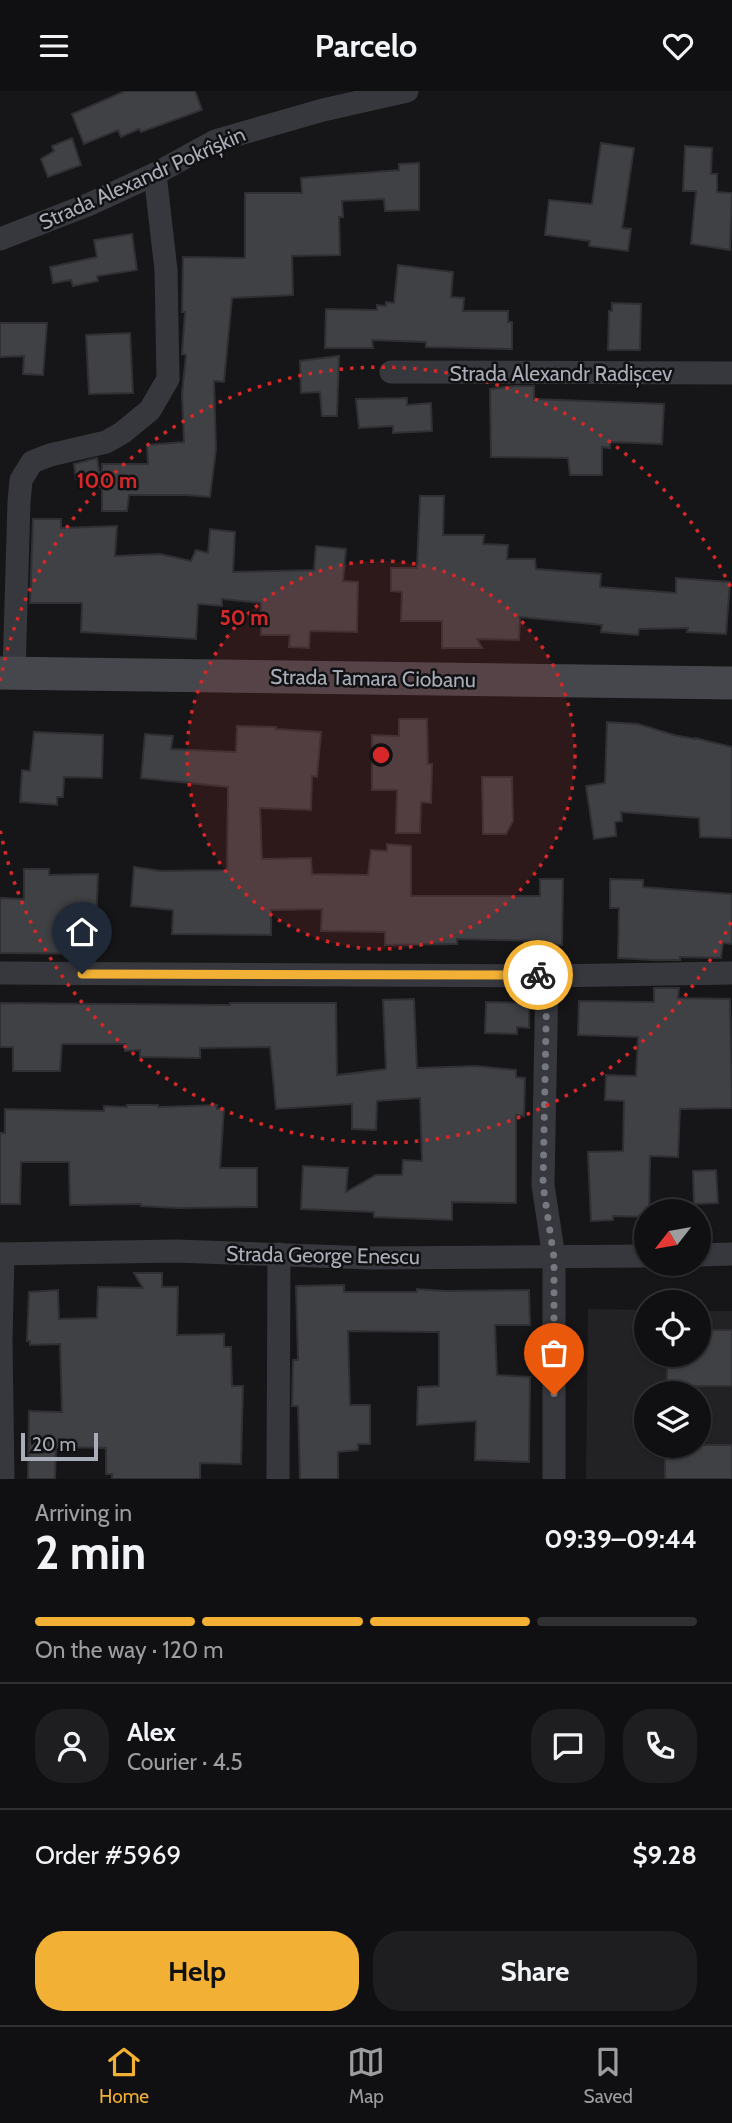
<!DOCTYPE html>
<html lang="en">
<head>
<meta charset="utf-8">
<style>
	body { margin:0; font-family:Cabin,sans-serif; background:#1e1e20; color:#f1f3f6; height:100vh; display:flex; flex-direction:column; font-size:26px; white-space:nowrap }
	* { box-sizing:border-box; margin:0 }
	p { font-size:23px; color:#9c9d9f }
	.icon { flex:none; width:38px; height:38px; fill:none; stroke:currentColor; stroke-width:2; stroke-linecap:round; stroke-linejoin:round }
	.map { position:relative; height:1388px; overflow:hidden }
	.sheet { display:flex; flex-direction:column; background:#101012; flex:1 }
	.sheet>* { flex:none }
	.needle { width:46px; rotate:239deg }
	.buttons { position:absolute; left:634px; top:1108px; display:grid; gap:14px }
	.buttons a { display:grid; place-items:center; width:77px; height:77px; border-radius:50%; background:#101012; box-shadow:0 2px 5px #0004,0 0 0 2px #303032; font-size:35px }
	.scale { position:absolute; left:21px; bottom:18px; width:77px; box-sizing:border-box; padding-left:7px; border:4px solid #a8adb8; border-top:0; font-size:19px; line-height:24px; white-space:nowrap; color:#a8adb8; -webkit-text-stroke:5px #111113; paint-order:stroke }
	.pin { position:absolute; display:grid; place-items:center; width:60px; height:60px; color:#fff; margin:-72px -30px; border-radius:50% 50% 50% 0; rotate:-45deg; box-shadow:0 0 7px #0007 }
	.pin .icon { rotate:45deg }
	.courier { position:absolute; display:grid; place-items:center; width:70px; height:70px; margin:-35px; border:5px solid #f2b134; border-radius:50%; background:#fff; color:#222; box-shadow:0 2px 9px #0007 }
	.overview em { font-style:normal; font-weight:800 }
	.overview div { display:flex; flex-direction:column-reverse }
	.overview { display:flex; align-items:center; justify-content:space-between; height:119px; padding:0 35px }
	h1 { font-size:46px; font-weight:800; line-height:52px }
	.bar { display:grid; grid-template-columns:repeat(4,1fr); gap:10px 7px; align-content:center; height:84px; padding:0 35px }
	.bar i { height:9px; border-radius:5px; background:#303032 }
	.bar .on { background:#f2b134 }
	.bar p { grid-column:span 4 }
	.line { display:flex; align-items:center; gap:18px; padding:0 35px; border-top:2px solid #303032 }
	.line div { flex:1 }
	.round { display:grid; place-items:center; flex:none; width:74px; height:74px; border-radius:28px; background:#1e1e20 }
	.action { display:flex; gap:14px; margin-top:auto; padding:14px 35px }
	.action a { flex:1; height:80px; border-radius:28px; background:#f2b134; color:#111; font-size:28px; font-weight:800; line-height:80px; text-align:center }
	.action a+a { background:#1e1e20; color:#f1f3f6 }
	header { display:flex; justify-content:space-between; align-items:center; height:91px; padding:0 35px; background:#101012; font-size:32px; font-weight:800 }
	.dock { display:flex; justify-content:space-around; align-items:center; height:98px; border-top:2px solid #303032; background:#101012; font-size:19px; color:#9c9d9f }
	.dock a { display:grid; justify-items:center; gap:4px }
	.dock .on { color:#f2b134 }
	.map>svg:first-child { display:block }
	.built { fill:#222225; fill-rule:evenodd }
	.building { fill:#404145; stroke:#303034; stroke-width:2 }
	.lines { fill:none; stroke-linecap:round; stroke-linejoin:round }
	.street { stroke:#37383d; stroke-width:23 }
	.secondary { stroke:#45474d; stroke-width:33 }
	.done { stroke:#757880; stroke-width:7; stroke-dasharray:0 12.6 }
	.route { stroke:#f2b134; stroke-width:9 }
	.ring { fill:none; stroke:#d62828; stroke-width:3.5; stroke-dasharray:3.5 7 }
	.labels { text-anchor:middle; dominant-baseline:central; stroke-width:5; stroke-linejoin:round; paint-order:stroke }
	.street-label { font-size:21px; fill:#a8adb8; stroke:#111113 }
	.centre { fill:#d62828; stroke:#111113; stroke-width:3.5 }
	.ring-label { font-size:21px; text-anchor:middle; font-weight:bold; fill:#d62828; stroke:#111113; stroke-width:5; stroke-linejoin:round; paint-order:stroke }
</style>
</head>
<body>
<header><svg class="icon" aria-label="menu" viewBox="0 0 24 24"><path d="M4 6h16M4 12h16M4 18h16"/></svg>Parcelo<svg class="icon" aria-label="heart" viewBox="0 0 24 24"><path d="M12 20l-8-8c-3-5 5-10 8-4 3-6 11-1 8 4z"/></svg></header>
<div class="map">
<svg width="732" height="1388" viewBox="0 0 732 1388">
	<rect width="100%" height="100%" fill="#161618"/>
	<path class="built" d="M588,1218L646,1219V1264H698V1220H732V1388H586ZM646,1302H698V1354H646Z"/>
	<g class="building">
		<polygon points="125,0 195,0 202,19 141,41 139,38 121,46 118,39 84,53 72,23"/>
		<polygon points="72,47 81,74 48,86 41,68 54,60 52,55"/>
		<polygon points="601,52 634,57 622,137 631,138 628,160 589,155 590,150 545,144 549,109 592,113"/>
		<polygon points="685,55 712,57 711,83 717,83 717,101 732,102 730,159 691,153 696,100 683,100"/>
		<polygon points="419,72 419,119 385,120 384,108 342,110 343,126 339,126 340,164 292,165 293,204 232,207 224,291 214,290 216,358 210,406 186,404 129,404 127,420 102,420 102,373 148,373 147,354 184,351 182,303 186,264 182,263 185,221 182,221 183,166 245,167 245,102 302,102 301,87 399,79 399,73"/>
		<polygon points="132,143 137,179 97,185 98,190 73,195 71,189 53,192 50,176 97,166 94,149"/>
		<polygon points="398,174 453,181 451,206 464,207 463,220 508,220 508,231 512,231 512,258 426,256 426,251 372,249 373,257 325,257 326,218 377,219 377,214 386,215 386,211 394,212"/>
		<polygon points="612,212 641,213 640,259 608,259 609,220 612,220"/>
		<polygon points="0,232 47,232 43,284 23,283 24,265 0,266"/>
		<polygon points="130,242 133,302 89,303 86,244"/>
		<polygon points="339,265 337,325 322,325 320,301 301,302 300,270"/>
		<polygon points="514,295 534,295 534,308 664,313 662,353 610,351 610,357 602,356 602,384 570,384 568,367 491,366 490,298"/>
		<polygon points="407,307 407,314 431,312 432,340 393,342 393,335 359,337 356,308"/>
		<polygon points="97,367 100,384 76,388 74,373"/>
		<polygon points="420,405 444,405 443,444 484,444 483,453 508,454 507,468 535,468 536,478 601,483 600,496 676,502 676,487 730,491 726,543 687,541 688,537 639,538 638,544 601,541 602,534 520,526 519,549 477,548 482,557 442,557 442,530 401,530 402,501 391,500 391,477 417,477"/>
		<polygon points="33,428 61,428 61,437 117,435 115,465 160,463 191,470 196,459 208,462 210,438 235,441 233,481 314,479 316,455 346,458 343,490 358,491 357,541 310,540 309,557 289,556 290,544 261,544 261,512 222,508 222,515 198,513 196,548 81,541 82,512 30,512"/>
		<polygon points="399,628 427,628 428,673 432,673 431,712 421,711 420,742 396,742 397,699 372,699 372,644 399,645"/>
		<polygon points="607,631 638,633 674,644 695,648 695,647 732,656 732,747 700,746 699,727 621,721 622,730 615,731 616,745 594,748 586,695 605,692"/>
		<polygon points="237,635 276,636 276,638 321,641 317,686 312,685 311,719 260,717 262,768 311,767 312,783 368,784 371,759 387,760 387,753 411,755 411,805 540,805 540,788 563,788 562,854 542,853 542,850 457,848 457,853 385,854 385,841 321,840 322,818 271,819 271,844 172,843 173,819 131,815 134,776 161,780 227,779 228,696 141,687 145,643 173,645 171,658 236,661"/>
		<polygon points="34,641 103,644 102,687 64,686 63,706 57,706 57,714 20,711 22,679 30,680"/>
		<polygon points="482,686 512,686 513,730 506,743 483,743"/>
		<polygon points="24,778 49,778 49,784 98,783 96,833 100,834 100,863 0,862 0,807 24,808"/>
		<polygon points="610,788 643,789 643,796 732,803 732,853 723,852 721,867 680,866 680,869 653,869 618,867 619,817 610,817"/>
		<polygon points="654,897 679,897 678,907 730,908 732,1017 680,1018 678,1066 650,1065 649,1120 646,1120 646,1126 613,1125 613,1129 591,1130 588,1061 623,1060 624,1010 605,1009 606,984 636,985 638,946 578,944 579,910 654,911"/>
		<polygon points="414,908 417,977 476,975 516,979 516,986 525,987 524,1025 516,1024 516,1112 452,1111 452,1129 374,1126 374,1121 301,1118 303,1075 348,1077 346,1101 376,1084 402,1084 403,1069 422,1070 420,1007 377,1010 376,1039 352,1038 352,1013 276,1018 270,956 200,957 200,967 140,966 140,959 125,960 125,953 62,953 60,980 13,980 13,956 0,956 0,912 230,914 230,912 336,912 337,984 386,978 383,909"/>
		<polygon points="486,911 529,912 529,937 517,936 517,943 485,942"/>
		<polygon points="127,1014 158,1014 158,1016 217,1014 217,1018 224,1018 220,1077 257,1077 257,1116 177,1117 141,1115 141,1113 70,1114 69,1071 21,1071 20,1113 0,1113 0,1042 5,1042 5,1018 104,1020 104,1015 127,1016"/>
		<polygon points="716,1079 718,1112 694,1113 693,1080"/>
		<polygon points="134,1182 162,1182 162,1196 178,1196 177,1244 224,1243 224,1256 231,1256 232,1295 243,1295 241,1373 200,1372 200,1388 112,1388 112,1383 106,1383 106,1357 56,1356 55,1388 28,1388 29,1320 62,1321 60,1253 30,1254 30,1250 27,1250 29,1201 58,1199 59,1228 97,1227 98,1196 143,1197"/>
		<polygon points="344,1194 344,1201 417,1201 417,1198 446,1200 529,1199 530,1234 495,1234 497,1284 530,1286 529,1371 475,1369 476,1330 417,1334 418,1296 439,1295 439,1241 348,1240 350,1314 370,1314 370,1353 358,1353 358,1359 338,1361 338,1388 300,1388 298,1315 292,1315 293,1269 298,1269 296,1195"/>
		<polygon points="698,1239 732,1239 732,1295 667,1295 667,1264 698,1264"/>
		<rect x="665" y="1354" width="67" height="34"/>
	</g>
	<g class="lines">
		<g class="street">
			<polyline points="0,148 90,113 155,83 215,50 323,19 407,0"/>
			<polyline points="391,281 732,282"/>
			<polyline points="14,581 19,411 21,389 32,371 50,364 106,351 122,342 150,319 168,288 166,179 155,83"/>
			<polyline points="0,882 547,885 732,882"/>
			<polyline points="547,885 543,1094 554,1167 554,1388"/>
			<polyline points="0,1163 176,1160 371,1167 646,1165"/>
			<polyline points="3,1163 1,1249 3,1388"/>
			<polyline points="698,1164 732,1163"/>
			<polyline points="278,1388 279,1163"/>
		</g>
		<polyline class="secondary" points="0,582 732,592"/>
	</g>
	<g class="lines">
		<polyline class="done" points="538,884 547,884 543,1094 554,1167 554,1304"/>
		<polyline class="route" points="82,883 538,884"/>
	</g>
	<circle cx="381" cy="664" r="194" fill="#d62828" fill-opacity=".12"/>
	<g class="ring">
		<circle cx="381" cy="664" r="194"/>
		<path d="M731 831A388 388 0 0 1 0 738M0 590A388 388 0 0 1 731 497"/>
	</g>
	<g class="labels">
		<g class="street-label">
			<text transform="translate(142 87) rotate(-24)">Strada Alexandr Pokrîșkin</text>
			<text x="561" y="282">Strada Alexandr Radișcev</text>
			<text transform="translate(373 587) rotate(1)">Strada Tamara Ciobanu</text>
			<text transform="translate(323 1164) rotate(1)">Strada George Enescu</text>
		</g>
	</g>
	<circle cx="381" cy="664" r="10" class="centre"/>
	<g class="ring-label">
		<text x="107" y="397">100 m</text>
		<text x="244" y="534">50 m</text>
	</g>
</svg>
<div class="buttons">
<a><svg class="needle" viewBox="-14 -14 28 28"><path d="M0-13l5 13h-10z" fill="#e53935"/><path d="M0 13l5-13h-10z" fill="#9c9d9f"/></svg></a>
<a><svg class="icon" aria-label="locate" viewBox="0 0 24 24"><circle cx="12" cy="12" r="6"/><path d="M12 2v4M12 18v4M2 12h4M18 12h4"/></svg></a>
<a><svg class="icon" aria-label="layers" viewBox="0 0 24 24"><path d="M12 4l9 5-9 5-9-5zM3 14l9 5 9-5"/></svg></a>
</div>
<div class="scale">20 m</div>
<div class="pin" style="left:554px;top:1304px;background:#ea580c"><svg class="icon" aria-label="bag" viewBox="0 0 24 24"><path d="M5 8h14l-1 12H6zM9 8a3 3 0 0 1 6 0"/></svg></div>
<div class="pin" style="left:82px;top:883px;background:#1f2937"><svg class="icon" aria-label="home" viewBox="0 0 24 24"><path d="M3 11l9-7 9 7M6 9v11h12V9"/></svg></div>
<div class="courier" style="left:538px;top:884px"><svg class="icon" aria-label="bike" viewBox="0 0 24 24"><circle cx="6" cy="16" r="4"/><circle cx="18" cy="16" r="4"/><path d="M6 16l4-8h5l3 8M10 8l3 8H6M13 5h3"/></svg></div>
</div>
<section class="sheet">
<div class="overview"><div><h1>2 min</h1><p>Arriving in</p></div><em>09:39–09:44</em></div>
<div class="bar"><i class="on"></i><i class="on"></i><i class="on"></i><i></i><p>On the way · 120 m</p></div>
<div class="line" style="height:126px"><a class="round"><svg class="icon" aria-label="person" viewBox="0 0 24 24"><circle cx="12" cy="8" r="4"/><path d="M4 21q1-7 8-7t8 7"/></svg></a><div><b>Alex</b><p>Courier · 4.5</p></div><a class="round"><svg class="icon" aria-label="chat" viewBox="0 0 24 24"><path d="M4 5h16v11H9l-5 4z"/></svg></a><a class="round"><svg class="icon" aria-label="phone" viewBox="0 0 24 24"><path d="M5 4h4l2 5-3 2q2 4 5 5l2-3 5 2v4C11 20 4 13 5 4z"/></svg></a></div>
<div class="line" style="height:91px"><div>Order #5969</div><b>$9.28</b></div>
<div class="action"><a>Help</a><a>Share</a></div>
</section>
<nav class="dock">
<a class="on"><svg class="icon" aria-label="home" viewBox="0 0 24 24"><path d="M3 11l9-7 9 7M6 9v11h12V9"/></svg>Home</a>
<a><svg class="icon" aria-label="map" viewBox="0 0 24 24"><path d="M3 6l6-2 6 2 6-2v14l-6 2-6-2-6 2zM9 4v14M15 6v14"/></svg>Map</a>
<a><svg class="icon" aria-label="saved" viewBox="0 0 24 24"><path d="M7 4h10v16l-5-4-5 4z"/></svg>Saved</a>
</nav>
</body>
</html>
